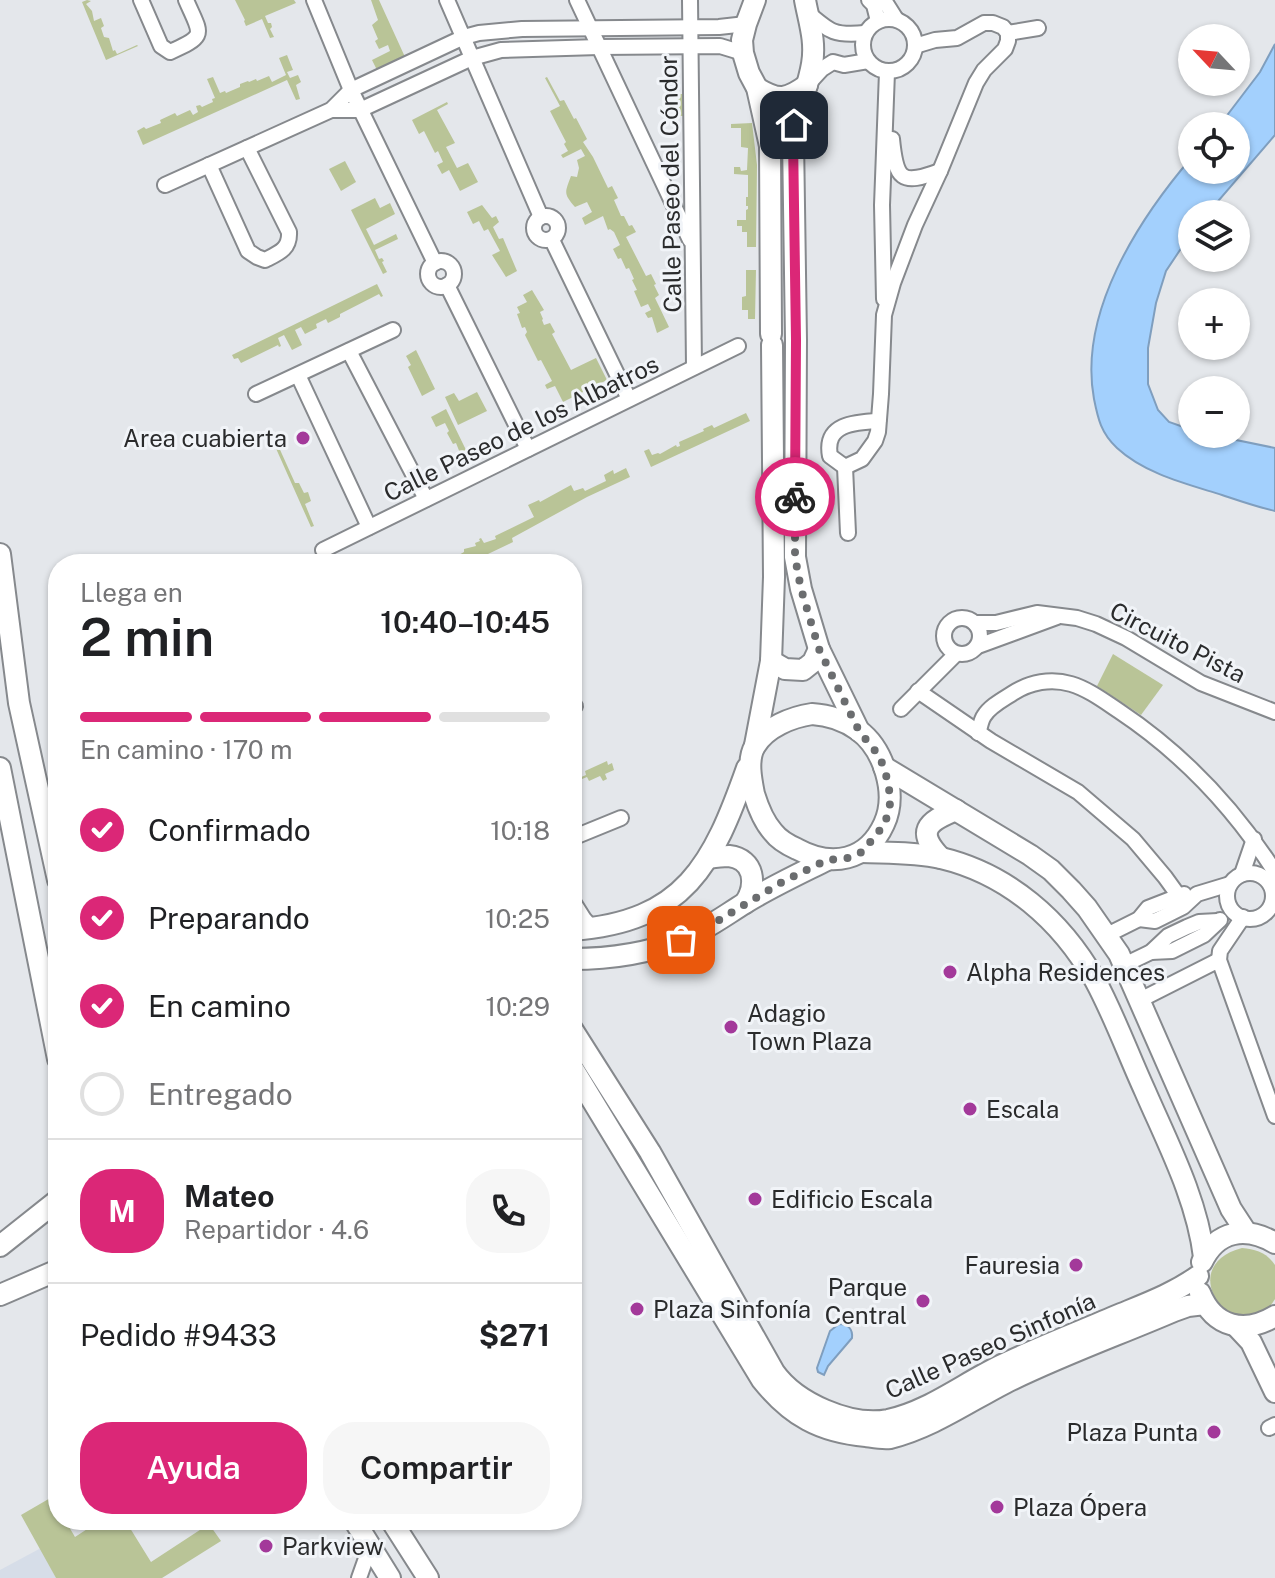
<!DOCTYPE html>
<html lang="es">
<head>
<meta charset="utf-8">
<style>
	body { margin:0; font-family:"Public Sans",sans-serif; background:#f6f6f6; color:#202124; height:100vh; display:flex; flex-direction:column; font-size:30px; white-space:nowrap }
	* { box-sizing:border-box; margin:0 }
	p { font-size:26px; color:#757577 }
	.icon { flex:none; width:44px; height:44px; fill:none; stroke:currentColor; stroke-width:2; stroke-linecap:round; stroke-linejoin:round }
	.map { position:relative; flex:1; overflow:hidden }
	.panel { position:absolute; left:48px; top:554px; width:534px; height:976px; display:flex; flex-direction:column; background:#fff; border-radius:32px; box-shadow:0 2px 6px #0004 }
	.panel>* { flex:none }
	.needle { width:52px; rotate:296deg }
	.fabs { position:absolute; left:1178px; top:24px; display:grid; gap:16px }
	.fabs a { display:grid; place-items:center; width:72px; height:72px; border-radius:50%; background:#fff; box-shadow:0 2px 6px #0004; font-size:40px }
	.pin { position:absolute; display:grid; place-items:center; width:68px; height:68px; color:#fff; margin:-34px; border-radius:16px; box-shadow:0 4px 12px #0006 }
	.courier { position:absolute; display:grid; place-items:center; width:80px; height:80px; margin:-40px; border:6px solid #db2777; border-radius:50%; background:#fff; color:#222; box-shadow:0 2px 10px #0007 }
	.head em { font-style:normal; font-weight:600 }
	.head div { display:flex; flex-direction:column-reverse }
	.head { display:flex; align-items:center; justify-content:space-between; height:136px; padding:0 32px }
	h1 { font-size:52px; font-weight:600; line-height:60px }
	.bar { display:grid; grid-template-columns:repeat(4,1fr); gap:12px 8px; align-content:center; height:96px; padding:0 32px }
	.bar i { height:10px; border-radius:6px; background:#e0e0e0 }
	.bar .on { background:#db2777 }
	.bar p { grid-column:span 4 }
	.line { display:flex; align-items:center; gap:20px; padding:0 32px; border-top:2px solid #e0e0e0 }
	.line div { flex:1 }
	.round { display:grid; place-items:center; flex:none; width:84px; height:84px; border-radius:32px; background:#f6f6f6 }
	ol { padding:0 32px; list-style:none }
	li { display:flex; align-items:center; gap:24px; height:88px }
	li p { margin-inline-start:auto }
	li .icon { padding:8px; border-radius:50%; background:#db2777; color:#fff; stroke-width:4 }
	li:last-child { color:#757577 }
	li i { width:44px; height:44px; border:4px solid #e0e0e0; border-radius:50% }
	.primary-button { display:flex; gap:16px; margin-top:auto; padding:16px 32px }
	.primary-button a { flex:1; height:92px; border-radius:32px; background:#db2777; color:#fff; font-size:32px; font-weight:600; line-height:92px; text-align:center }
	.primary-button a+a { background:#f6f6f6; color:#202124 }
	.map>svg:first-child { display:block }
	.built { fill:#d6dde8 }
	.green { fill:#b9c497 }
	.water { fill:#a3d0fd; stroke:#7f9ebe; stroke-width:2 }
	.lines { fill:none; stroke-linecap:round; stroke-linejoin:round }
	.street-casing { stroke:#86898d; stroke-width:18 }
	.secondary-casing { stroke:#86898d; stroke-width:24 }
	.street { stroke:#fff; stroke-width:14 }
	.secondary { stroke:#fff; stroke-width:20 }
	.done { stroke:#6b6d6f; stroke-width:8; stroke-dasharray:0 14.4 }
	.route { stroke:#db2777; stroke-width:10 }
	.poi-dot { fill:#a3399a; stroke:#f1f4f8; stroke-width:3 }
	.labels { text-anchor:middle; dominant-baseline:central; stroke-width:6; stroke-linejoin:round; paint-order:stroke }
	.street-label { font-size:24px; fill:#2a2b2c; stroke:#f1f4f8 }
	.poi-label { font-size:24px; fill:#2a2b2c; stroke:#f1f4f8; text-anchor:start }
</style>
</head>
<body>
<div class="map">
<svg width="1275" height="1578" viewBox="0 0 1275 1578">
	<rect width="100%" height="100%" fill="#e4e7eb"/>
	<polygon class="built" points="41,1548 56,1578 0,1578 0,1570"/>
	<g class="green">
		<polygon points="87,0 91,1 86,4 92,11 94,21 101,18 104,26 101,28 104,37 109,38 113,51 115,50 117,54 137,45 138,46 106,60 82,2"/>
		<polygon points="235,0 294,0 296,3 265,16 268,23 271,23 272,27 270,29 274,37 270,38 262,19 246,26 244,21 245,20"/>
		<polygon points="371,0 379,0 405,57 377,70 372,60 390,51 388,45 379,49 375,41 378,39 372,25 378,20"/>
		<polygon points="287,55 293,70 287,72 290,78 298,75 301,82 296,85 300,99 296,100 287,80 143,145 137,131 144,127 146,129 161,123 160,120 175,113 177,116 190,110 193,115 198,112 196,106 200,105 202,107 213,102 212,99 215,98 207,79 213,77 220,93 225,91 226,93 240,87 240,84 248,81 249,82 256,79 257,81 269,76 272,82 286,75 279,58"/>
		<path d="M547,77L560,101L564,100L574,119L576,118L587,139L583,142L593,157L608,188L612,186L618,198L614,200L621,216H624L629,226L632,225L636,232L626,237L646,276L651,274L656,284L654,285L659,295L655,298L669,327L657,333L652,317L648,318L645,313L651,310L648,304L641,307L634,291L637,290L632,280L634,279L629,268L626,269L621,258L618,259L613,249L620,245L614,232L610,229L608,230L603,216L585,225L582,218L592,212L587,202L575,207C563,193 565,193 571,176L577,177L579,168L577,160L585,156L581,149L563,158L561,155L568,151L564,144L566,142L550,111L560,106L545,78Z"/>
		<polygon points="665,94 684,94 683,116 675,116 675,106 665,105"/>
		<polygon points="447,102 448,104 437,110 455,143 446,147 457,168 468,163 478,182 460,191 449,170 442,174 437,165 443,162 438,151 435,153 424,131 419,134 412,120"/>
		<polygon points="752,123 757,165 756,247 747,247 747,232 742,232 742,226 737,226 737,220 746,220 746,210 748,209 748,206 746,206 746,197 748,197 748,175 734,174 734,167 740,167 741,171 747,170 748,148 741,147 741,128 731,128 731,124"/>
		<polygon points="345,161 356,182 341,191 329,169"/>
		<polygon points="375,198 380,208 390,203 395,214 366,229 374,245 396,234 398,239 375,250 379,259 382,258 384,261 382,262 387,272 383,274 351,210"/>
		<polygon points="482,205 492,218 496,216 499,222 493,227 499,239 503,238 517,271 506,277 492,255 500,251 488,229 484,231 479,221 473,224 467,212"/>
		<polygon points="746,270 756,270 755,319 748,319 748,310 742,310 742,297 746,296"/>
		<polygon points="377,284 383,296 381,297 379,294 340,314 340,317 328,323 326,319 316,324 317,328 305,334 301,327 295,330 302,345 292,350 284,335 278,338 281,346 279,347 278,345 241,363 238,358 234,359 232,355"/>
		<polygon points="532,290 544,310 540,312 543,319 542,320 544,325 550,323 555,332 552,334 571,370 596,358 607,380 563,402 555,386 547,389 545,385 552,381 541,360 538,361 525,335 527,332 525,327 522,328 517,314 520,313 517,307 527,302 523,295"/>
		<polygon points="416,350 435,389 422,396 408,367 411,365 406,356"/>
		<polygon points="477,392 487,411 458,425 445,397 454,393 459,401"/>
		<polygon points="446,409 466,450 460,453 456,443 453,444 447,433 449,431 445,423 436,427 431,417"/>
		<polygon points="746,413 750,421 651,467 644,451 649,449 652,455 658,453 660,454 676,445 677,447 680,446 679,442 704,431 703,429 712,425 714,428"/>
		<polygon points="277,443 295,483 299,483 304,493 308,492 311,501 305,504 314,526 311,527 274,444"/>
		<polygon points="626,468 630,477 587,497 512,538 513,542 467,564 463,564 462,562 457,564 443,564 464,552 464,549 476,546 475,543 480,541 479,539 481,538 484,543 496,539 495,536 534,517 528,505 539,500 540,502 571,485 574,491 583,488 585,491 606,481 604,475 613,470 614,474"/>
		<polygon points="1113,654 1163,685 1141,715 1097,686"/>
		<polygon points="607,761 608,765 612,763 614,770 605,774 607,779 603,781 600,776 589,781 587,777 572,783 572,781 586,775 585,771"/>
		<path d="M1242,1248C1256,1249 1267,1253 1275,1265V1299C1240,1356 1169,1267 1242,1248Z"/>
		<polygon points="52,1497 58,1508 58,1520 65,1520 75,1537 101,1520 125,1520 151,1562 209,1524 221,1541 162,1578 56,1578 21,1515"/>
	</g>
	<g class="water">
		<path d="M1275,44V135L1207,214H1192V232L1166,271L1156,303L1148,348V384L1158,410L1169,422L1192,430V434H1207L1275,448V511C1257,507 1240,501 1222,495C1187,484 1145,474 1117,448C1101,433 1098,419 1094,399C1078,313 1138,220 1192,157V170H1236V126H1219L1260,72Z"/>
		<path d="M839,1324C848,1324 853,1329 852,1338L828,1366L824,1375L818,1372L817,1368L830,1331Z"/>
	</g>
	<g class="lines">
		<g class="street-casing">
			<g id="street">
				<path d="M141,0L161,46L170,52C208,35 201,35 186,0"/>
				<polyline points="314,0 351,90 435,263"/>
				<polyline points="447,0 541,217"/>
				<polyline points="577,0 690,240"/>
				<polyline points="690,0 694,367"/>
				<polyline points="869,0 874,5 878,21"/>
				<polyline points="884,0 896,19"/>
				<path d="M807,12C830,32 834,36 865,33"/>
				<circle cx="889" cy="45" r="26"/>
				<polyline points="1008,33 1038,28"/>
				<polyline points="810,82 822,69 833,62 844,65 868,61"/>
				<polyline points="331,110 360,110 472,58 501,50 599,47 720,46 743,53"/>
				<path d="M892,139C896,179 900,186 940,171"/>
				<path d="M209,165L248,251L257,257L265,260C279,253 290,249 289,232L247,148"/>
				<polyline points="165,185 331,110 351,90 464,37 479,33 522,29 719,27 746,24"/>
				<circle cx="546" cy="228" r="12"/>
				<polyline points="552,240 629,399"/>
				<circle cx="441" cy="274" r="13"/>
				<polyline points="447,285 528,449"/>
				<polyline points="884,299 882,205 887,72"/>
				<polyline points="349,351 426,499"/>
				<polyline points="298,375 369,527"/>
				<polyline points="256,394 393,330"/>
				<path d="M879,421C854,422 824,424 830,456L845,467L862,459L875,441L878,432L881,394L884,315L893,283L915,225L940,171L976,83L984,70L1005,49L1008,41V33L1003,27L993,23H984L957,38L935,40L915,46"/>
				<polyline points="845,467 848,533"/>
				<polyline points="323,550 738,346"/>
				<circle cx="962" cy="636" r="18"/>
				<polyline points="975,623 996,623 1037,613 1077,618 1096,624 1126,638 1201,683 1275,712"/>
				<polyline points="978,646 1057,617"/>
				<polyline points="918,691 991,741 1078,792 1133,839 1165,877 1178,895"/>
				<polyline points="572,707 575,706"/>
				<polyline points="901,709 956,654"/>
				<path d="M978,733C980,728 981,720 984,716C990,706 1004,699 1013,693C1030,682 1051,678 1071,684C1088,689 1104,701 1119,711C1182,753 1234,808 1275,872"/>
				<polyline points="572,838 621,818"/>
				<circle cx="1250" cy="896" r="23"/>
				<polyline points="1242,874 1254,839"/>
				<polyline points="572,900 584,919 592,928"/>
				<polyline points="1243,917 1220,951 1219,960 1275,1116"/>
				<polyline points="1139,919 1155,921 1183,907 1197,894 1230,884"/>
				<polyline points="1107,935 1139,919 1148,908 1184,894"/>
				<polyline points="1151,952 1172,951 1204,935 1220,920"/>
				<polyline points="1124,965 1151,952 1168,936 1187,927 1199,922 1218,921"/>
				<polyline points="1140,1000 1219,960"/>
				<polyline points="1269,1428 1275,1425"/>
				<polyline points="359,1578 370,1547"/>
			</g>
		</g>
		<g class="secondary-casing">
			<g id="secondary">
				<polyline points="755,0 746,24 742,40 743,53 749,73 757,88 770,146 771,334"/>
				<path d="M805,0C809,22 816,41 812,64C808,89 796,112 793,138L796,340L795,557L801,589L819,649L859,731"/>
				<path d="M757,88C779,101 786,100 807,85"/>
				<polyline points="0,554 19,703 58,880"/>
				<polyline points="771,661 785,669 803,670 813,662 819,649"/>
				<path d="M812,714C828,715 844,720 858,730C884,749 898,794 884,824C867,861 832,868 797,849C788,845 779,840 773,832C763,821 758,807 754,794C751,779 747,759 755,746C766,727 792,717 812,714Z"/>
				<polyline points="755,745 771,661 774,577 772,345"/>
				<polyline points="884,767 1030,855 1051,870 1071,890 1087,908 1119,954 1231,1209 1246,1232"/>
				<polyline points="0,768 58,1059"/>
				<path d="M862,852C888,853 915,852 941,858C1008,874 1061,920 1095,980C1114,1015 1128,1054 1145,1091C1168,1144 1197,1199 1204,1257"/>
				<path d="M709,858C715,857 722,856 729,856C755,859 757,885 745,903"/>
				<path d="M941,858C916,832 926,822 956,810"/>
				<path d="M572,930C685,922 713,864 747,768"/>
				<path d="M572,959C609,959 646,954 681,940C704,931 724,916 745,903C771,887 799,874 827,860"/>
				<path d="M572,1029L650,1152L774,1372C796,1403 850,1427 888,1420C930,1411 965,1382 1004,1364C1040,1347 1079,1332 1116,1316C1145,1304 1173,1294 1198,1276"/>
				<path d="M572,1067L762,1380C791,1416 820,1432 866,1436C873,1437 882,1439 890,1438C931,1428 968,1402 1005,1383C1059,1356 1118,1335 1174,1311L1188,1306L1205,1304"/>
				<polyline points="0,1246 58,1200"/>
				<path d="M1202,1262C1217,1230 1246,1226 1275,1243"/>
				<path d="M1200,1293C1214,1328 1245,1334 1275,1316"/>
				<polyline points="0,1295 58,1270"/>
				<polyline points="1236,1326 1251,1342 1275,1392"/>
				<polyline points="354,1520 390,1578"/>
				<polyline points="391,1520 428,1578"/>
			</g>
		</g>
		<use href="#street" class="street"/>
		<use href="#secondary" class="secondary"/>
	</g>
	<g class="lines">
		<polyline class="done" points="681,940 709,926 784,881 827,860 848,858 862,852 884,825 890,808 889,787 884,767 877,753 859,731 819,649 801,589 795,557 795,497"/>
		<polyline class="route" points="794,125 793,138 796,340 795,497"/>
	</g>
	<g class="poi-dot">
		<circle cx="303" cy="438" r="8"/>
		<circle cx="950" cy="972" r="8"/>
		<circle cx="731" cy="1027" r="8"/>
		<circle cx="970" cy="1109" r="8"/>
		<circle cx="755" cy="1199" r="8"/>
		<circle cx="1076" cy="1265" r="8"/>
		<circle cx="923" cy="1301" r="8"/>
		<circle cx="637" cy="1309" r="8"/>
		<circle cx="1214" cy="1432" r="8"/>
		<circle cx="997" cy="1507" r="8"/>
		<circle cx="266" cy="1546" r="8"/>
	</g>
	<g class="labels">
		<g class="street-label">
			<text transform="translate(670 184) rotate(-91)">Calle Paseo del Cóndor</text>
			<text transform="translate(521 428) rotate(-26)">Calle Paseo de los Albatros</text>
			<text transform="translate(1178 642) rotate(27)">Circuito Pista</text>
			<text transform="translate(990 1345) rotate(-24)">Calle Paseo Sinfonía</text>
		</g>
		<g class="poi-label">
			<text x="287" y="438" text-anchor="end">Area cuabierta</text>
			<text x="966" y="972">Alpha Residences</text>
			<text x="747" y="1013">Adagio<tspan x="747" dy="28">Town Plaza</tspan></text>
			<text x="986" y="1109">Escala</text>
			<text x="771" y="1199">Edificio Escala</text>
			<text x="1060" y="1265" text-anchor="end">Fauresia</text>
			<text x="907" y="1287" text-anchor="end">Parque<tspan x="907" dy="28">Central</tspan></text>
			<text x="653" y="1309">Plaza Sinfonía</text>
			<text x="1198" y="1432" text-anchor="end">Plaza Punta</text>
			<text x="1013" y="1507">Plaza Ópera</text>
			<text x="282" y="1546">Parkview</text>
		</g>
	</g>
</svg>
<div class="fabs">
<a><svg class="needle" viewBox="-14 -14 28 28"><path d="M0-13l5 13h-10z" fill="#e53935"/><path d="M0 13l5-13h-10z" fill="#757577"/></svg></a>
<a><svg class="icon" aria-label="locate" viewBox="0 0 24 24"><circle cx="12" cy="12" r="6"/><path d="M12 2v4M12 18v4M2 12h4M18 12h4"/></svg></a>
<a><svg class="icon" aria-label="layers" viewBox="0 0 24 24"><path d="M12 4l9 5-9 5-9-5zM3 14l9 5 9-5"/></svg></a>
<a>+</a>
<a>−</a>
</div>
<div class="pin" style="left:681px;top:940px;background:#ea580c"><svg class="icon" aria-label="bag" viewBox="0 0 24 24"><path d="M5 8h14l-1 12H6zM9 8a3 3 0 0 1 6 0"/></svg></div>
<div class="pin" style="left:794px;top:125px;background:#1f2937"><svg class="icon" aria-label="home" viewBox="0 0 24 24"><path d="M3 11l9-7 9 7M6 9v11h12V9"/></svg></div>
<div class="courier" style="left:795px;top:497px"><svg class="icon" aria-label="bike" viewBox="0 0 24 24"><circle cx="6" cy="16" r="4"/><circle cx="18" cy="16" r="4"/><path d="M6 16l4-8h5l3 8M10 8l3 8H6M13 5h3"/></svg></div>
<section class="panel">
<div class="head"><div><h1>2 min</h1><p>Llega en</p></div><em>10:40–10:45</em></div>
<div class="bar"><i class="on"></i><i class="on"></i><i class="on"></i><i></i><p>En camino · 170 m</p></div>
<ol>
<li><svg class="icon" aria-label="check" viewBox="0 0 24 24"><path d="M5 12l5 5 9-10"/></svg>Confirmado<p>10:18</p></li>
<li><svg class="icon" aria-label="check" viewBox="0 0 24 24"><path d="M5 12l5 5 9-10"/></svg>Preparando<p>10:25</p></li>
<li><svg class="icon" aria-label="check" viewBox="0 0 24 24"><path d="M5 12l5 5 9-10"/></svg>En camino<p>10:29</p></li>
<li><i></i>Entregado</li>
</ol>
<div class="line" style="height:144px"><b class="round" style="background:#db2777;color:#fff">M</b><div><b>Mateo</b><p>Repartidor · 4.6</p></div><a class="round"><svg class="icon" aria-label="phone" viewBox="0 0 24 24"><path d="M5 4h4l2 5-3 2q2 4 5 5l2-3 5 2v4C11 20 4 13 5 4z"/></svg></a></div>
<div class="line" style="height:104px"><div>Pedido #9433</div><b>$271</b></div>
<div class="primary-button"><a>Ayuda</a><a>Compartir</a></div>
</section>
</div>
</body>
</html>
